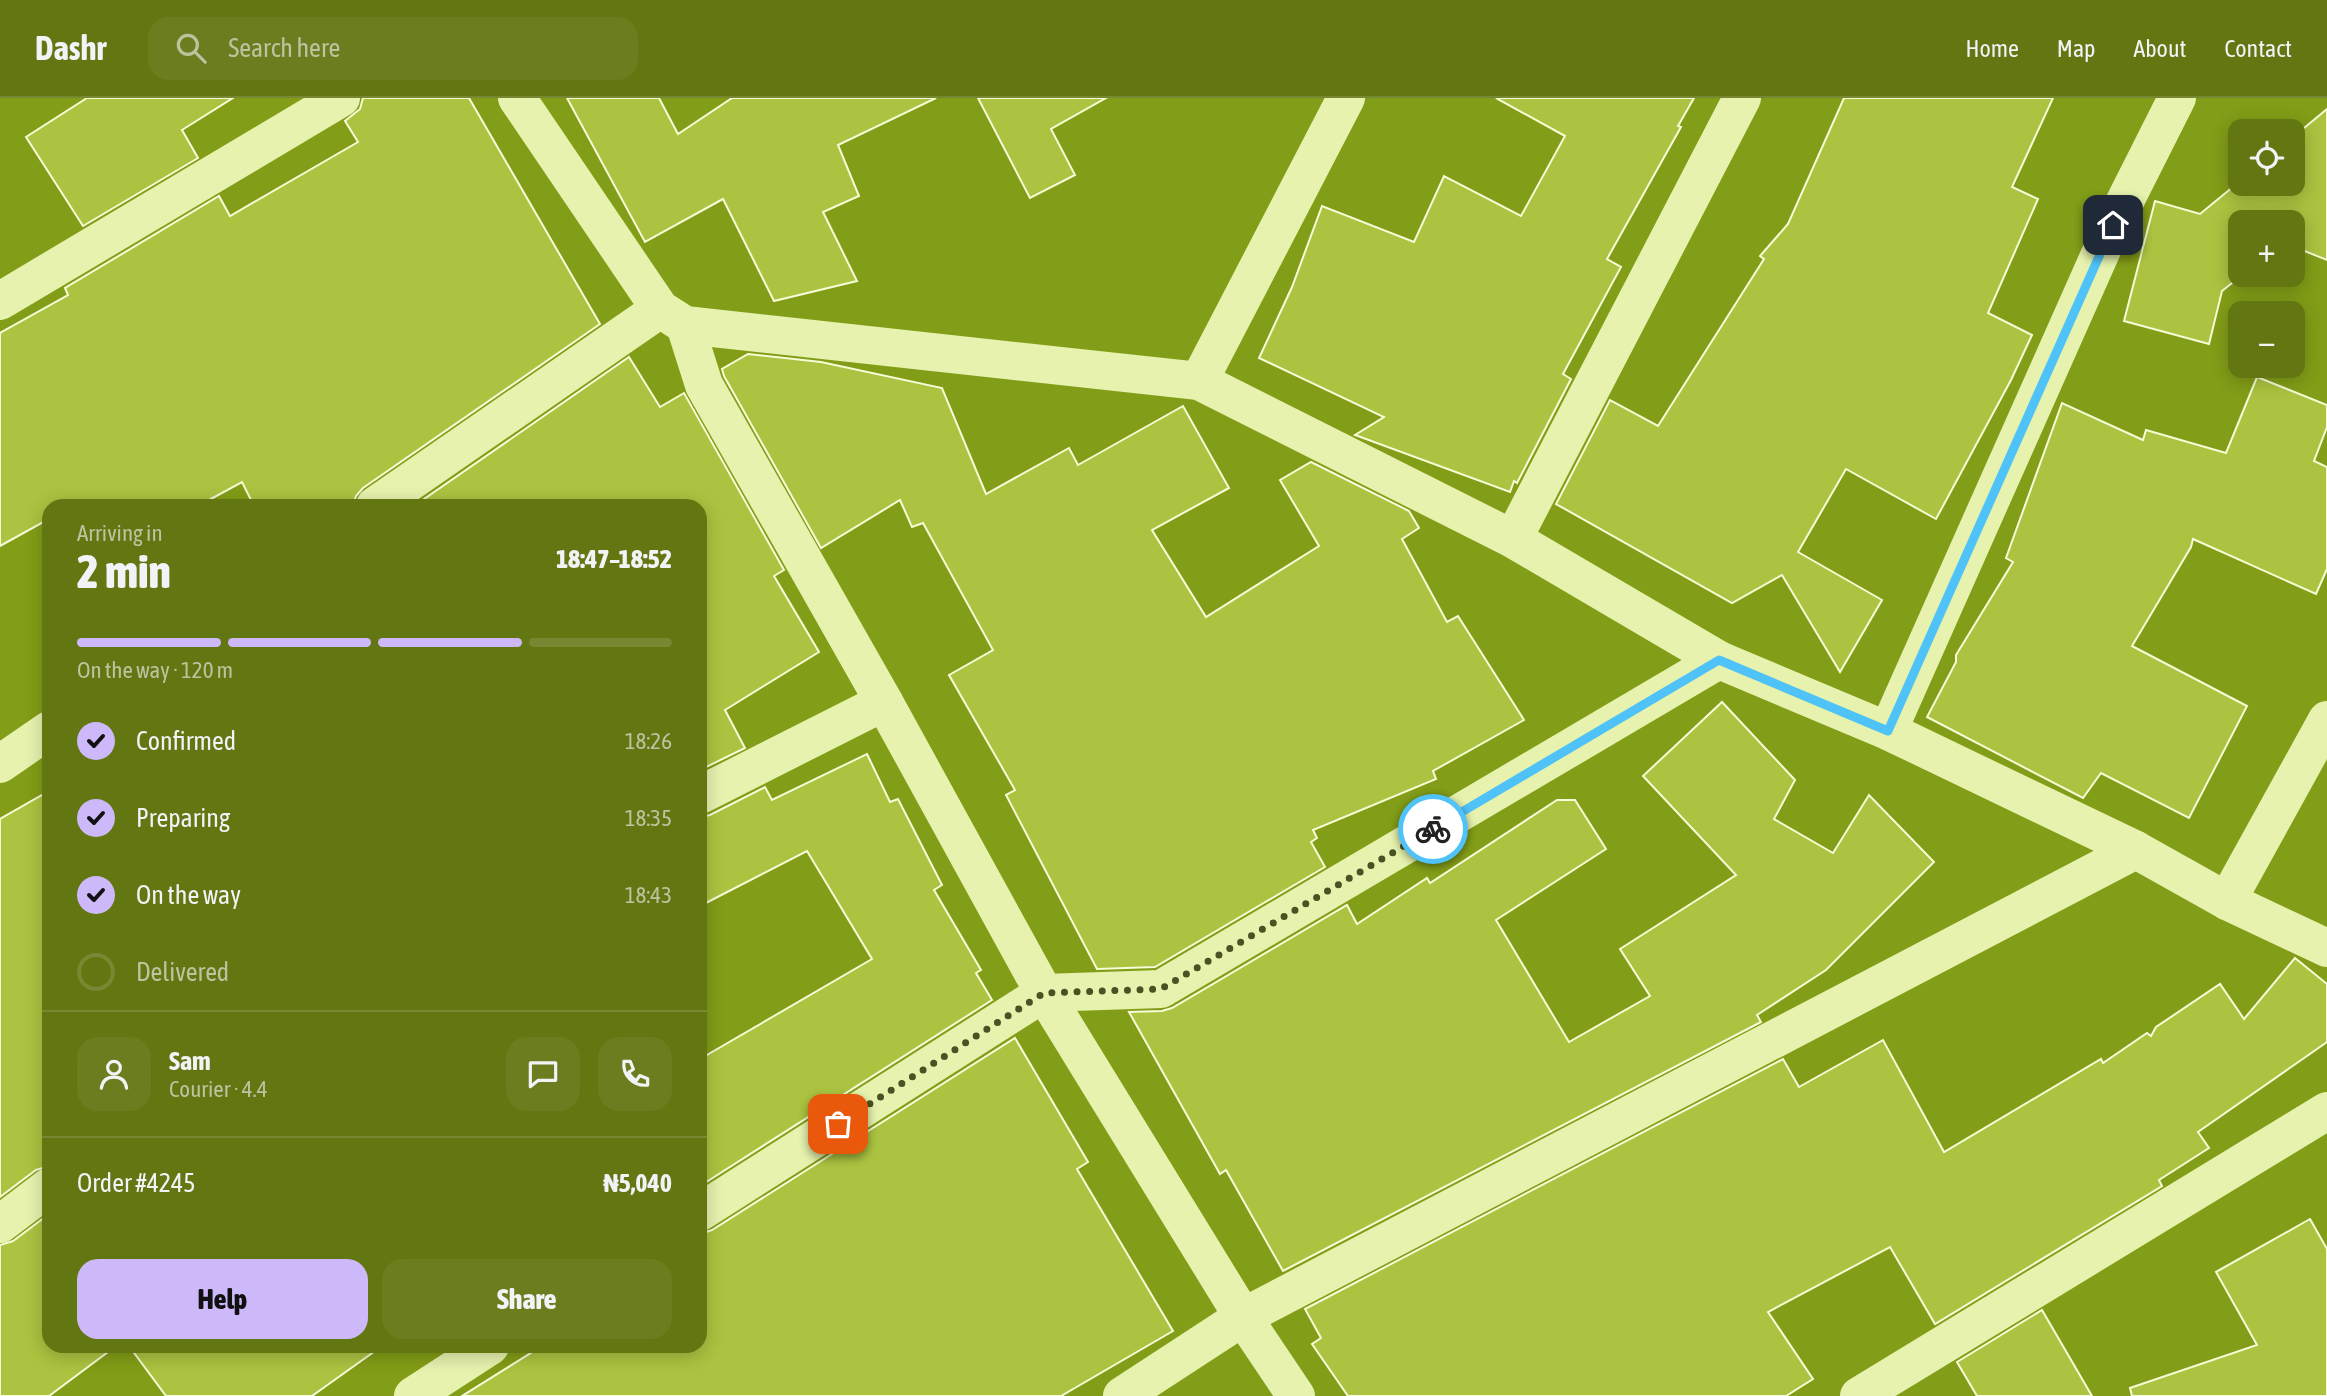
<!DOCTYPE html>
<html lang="en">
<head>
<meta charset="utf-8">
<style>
	body { margin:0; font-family:"Asap Condensed",sans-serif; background:#6b7e1f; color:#f1f3f6; height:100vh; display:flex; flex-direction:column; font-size:26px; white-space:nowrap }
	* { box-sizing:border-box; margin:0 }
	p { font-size:23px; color:#bbc49f }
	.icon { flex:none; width:38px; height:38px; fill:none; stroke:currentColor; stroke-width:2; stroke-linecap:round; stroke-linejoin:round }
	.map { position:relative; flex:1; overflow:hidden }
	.sheet { position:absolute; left:42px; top:401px; width:665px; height:854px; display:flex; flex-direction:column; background:#627611; border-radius:21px; box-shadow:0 4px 18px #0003 }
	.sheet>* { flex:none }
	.controls { position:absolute; left:2228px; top:21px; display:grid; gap:14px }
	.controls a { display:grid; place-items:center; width:77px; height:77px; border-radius:14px; background:#627611; box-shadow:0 4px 18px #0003; font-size:35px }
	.pin { position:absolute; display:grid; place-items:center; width:60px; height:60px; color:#fff; margin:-30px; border-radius:14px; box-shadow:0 4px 10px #0006 }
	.courier { position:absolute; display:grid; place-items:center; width:70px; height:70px; margin:-35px; border:5px solid #4fc3f7; border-radius:50%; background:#fff; color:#222; box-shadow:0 2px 9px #0007 }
	.headline em { font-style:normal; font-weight:800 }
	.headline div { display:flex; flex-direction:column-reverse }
	.headline { display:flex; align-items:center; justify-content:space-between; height:119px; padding:0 35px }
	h1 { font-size:46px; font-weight:800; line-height:52px }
	.bar { display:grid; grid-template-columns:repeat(4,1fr); gap:10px 7px; align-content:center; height:84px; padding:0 35px }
	.bar i { height:9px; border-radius:5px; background:#768831 }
	.bar .selected { background:#cdb8fa }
	.bar p { grid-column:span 4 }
	.line { display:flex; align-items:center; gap:18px; padding:0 35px; border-top:2px solid #768831 }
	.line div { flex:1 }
	.round { display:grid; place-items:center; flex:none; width:74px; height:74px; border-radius:21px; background:#6b7e1f }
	ol { padding:0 35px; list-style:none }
	li { display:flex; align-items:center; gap:21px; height:77px }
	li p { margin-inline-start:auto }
	li .icon { padding:7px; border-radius:50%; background:#cdb8fa; color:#111; stroke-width:4 }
	li:last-child { color:#bbc49f }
	li i { width:38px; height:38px; border:4px solid #768831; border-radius:50% }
	.primary-button { display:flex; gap:14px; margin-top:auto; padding:14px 35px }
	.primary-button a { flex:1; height:80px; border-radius:21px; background:#cdb8fa; color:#111; font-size:28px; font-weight:800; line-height:80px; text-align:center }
	.primary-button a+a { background:#6b7e1f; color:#f1f3f6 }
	header { display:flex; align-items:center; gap:42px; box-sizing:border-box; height:98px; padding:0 35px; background:#627611; border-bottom:2px solid #768831 }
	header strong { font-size:33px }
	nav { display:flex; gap:38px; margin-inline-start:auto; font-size:24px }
	.search { width:490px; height:63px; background:#6b7e1f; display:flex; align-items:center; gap:18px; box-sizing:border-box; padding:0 24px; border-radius:21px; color:#bbc49f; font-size:26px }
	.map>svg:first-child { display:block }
	.building { fill:#abc340; stroke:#f6fcd6; stroke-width:2 }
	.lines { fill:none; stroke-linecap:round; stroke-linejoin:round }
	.minor { stroke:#e6f2ae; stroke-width:38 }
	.tertiary { stroke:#e6f2ae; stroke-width:38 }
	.done { stroke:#485223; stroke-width:7; stroke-dasharray:0 12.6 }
	.route { stroke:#4fc3f7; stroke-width:9 }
</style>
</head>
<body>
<header>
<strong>Dashr</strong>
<div class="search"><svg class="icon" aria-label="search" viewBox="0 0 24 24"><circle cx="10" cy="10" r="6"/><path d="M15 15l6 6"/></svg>Search here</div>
<nav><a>Home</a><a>Map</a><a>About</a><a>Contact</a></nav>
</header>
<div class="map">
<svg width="2327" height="1298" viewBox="0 0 2327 1298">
	<rect width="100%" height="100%" fill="#829d17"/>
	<g class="building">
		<polygon points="87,0 233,0 182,32 198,60 83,128 26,39"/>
		<polygon points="363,0 469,0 600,226 363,390 356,398 353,408 254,408 242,384 198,408 49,408 49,421 0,448 0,235 68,197 65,190 219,98 230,118 358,44 345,23 360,11"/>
		<polygon points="567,0 659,0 678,36 732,0 936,0 838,47 859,98 823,114 857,183 774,203 723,101 645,144"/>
		<polygon points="978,0 1106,0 1051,31 1075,77 1030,100"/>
		<polygon points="1496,0 1694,0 1678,28 1681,29 1607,161 1621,169 1563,276 1571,281 1517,385 1514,383 1510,394 1355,337 1384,319 1259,260 1292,189 1322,108 1414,144 1444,78 1521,118 1565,38"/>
		<polygon points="1844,0 2053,0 2012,89 2038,101 1988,215 2032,237 2011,282 1936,421 1846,371 1798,454 1882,502 1840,574 1782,477 1732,505 1556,406 1610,302 1658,328 1764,161 1760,158 1788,126"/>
		<polygon points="2327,11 2327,162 2292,148 2292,124 2240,124 2242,177 2222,193 2209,246 2124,223 2155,103 2200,116 2240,83 2240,86 2292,86 2292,40"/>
		<polygon points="748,256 821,264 942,290 986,396 1069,350 1078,367 1183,308 1229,390 1152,432 1206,519 1319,448 1280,382 1311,364 1409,413 1419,430 1402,441 1447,524 1458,518 1524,622 1433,673 1436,681 1313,732 1317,740 1311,744 1325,769 1155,869 1097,871 1006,697 1015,692 949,577 993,552 923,425 912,429 900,402 821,450 724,278 722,271"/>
		<polygon points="629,259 660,309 684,295 784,472 774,478 819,554 725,612 745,650 700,672 700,408 414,408"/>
		<polygon points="2257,279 2327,307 2327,329 2314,363 2327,369 2327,471 2316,496 2193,441 2191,449 2132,548 2247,608 2189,720 2101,675 2083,700 1927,619 1956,564 1956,557 2013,464 2006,460 2062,305 2143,342 2146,332 2226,355"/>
		<polygon points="1722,604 1795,682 1774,721 1833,755 1869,697 1934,764 1826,872 1757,917 1761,924 1283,1173 1226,1072 1220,1076 1129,914 1162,913 1172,910 1347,807 1357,826 1427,780 1430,785 1557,702 1575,702 1606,751 1496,822 1569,944 1650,898 1620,851 1736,777 1643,678"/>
		<polygon points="867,656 890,704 898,701 942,787 934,792 981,872 976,875 992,902 700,1088 700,961 872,861 807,753 700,808 700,719 710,717 765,689 772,702"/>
		<polygon points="49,693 49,1068 36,1072 0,1099 0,721"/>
		<polygon points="2295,860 2327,886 2327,944 2198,1034 2209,1050 2159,1082 2162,1088 1935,1226 1890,1149 1768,1214 1813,1281 1786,1298 1348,1298 1312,1246 1321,1240 1305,1211 1783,961 1799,989 1883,942 1944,1054 2101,961 2103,965 2147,935 2151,938 2156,929 2220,886 2244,921"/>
		<polygon points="1015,940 1088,1064 1077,1071 1173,1233 1061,1298 462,1298 542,1248 700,1248 700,1136 712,1132"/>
		<polygon points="49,1116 49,1248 116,1248 49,1298 0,1298 0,1147 13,1143"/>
		<polygon points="2310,1121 2327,1151 2327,1298 2132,1298 2130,1290 2257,1247 2216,1174"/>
		<polygon points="2042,1212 2092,1298 1977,1298 1957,1264"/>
		<polygon points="129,1248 382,1248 312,1298 166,1298"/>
	</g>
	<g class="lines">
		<g class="minor">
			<polyline points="0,203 341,0"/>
			<polyline points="685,227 704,287 884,604 1044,895 1243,1219 1296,1298"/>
			<polyline points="1199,283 1346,0"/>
			<polyline points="375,408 660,211"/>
			<polyline points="1513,441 1742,0"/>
			<polyline points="1888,633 2113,127 2177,0"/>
			<polyline points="0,666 49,632"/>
			<polyline points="700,697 884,604"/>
			<polyline points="2227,803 2327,622"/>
			<polyline points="700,1114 1044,895 1161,891 1719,562"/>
			<polyline points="0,1126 49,1089"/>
			<polyline points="413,1298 490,1248"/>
			<polyline points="1122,1298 1243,1219 2136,752"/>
			<polyline points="1859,1298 2327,1013"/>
		</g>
		<polyline class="tertiary" points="517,0 660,211 685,227 1199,283 1513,441 1719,562 1888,633 2136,752 2227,803 2327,850"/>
	</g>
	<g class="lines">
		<polyline class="done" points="838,1026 1044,895 1161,891 1433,731"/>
		<polyline class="route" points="1433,731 1719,562 1888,633 2113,127"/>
	</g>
</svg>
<div class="controls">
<a><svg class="icon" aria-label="locate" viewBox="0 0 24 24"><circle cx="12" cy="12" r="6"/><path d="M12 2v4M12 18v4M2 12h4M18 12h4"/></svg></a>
<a>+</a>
<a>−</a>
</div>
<div class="pin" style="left:838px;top:1026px;background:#ea580c"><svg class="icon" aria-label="bag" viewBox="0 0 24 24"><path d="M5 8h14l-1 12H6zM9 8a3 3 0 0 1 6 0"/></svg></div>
<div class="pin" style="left:2113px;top:127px;background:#1f2937"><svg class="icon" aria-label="home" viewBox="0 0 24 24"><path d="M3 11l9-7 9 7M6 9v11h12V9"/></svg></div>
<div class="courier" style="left:1433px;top:731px"><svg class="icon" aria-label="bike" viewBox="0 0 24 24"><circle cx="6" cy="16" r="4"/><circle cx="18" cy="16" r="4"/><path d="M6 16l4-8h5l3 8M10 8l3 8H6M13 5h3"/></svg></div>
<section class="sheet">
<div class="headline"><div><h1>2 min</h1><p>Arriving in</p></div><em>18:47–18:52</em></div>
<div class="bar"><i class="selected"></i><i class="selected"></i><i class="selected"></i><i></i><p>On the way · 120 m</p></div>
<ol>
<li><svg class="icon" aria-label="check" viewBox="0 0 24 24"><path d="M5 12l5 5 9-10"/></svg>Confirmed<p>18:26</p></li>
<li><svg class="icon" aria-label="check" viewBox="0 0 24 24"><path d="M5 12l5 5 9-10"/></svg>Preparing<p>18:35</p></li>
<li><svg class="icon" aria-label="check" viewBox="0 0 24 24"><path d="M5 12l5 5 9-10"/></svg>On the way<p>18:43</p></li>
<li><i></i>Delivered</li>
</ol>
<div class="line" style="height:126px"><a class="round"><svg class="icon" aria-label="person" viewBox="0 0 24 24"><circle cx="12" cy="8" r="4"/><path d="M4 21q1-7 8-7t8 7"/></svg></a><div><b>Sam</b><p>Courier · 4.4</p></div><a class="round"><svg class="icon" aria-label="chat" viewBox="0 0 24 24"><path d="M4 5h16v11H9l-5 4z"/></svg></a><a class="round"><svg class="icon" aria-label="phone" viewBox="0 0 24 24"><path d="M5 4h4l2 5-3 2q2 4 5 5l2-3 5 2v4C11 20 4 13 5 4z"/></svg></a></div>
<div class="line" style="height:91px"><div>Order #4245</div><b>₦5,040</b></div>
<div class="primary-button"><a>Help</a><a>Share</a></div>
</section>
</div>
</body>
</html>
